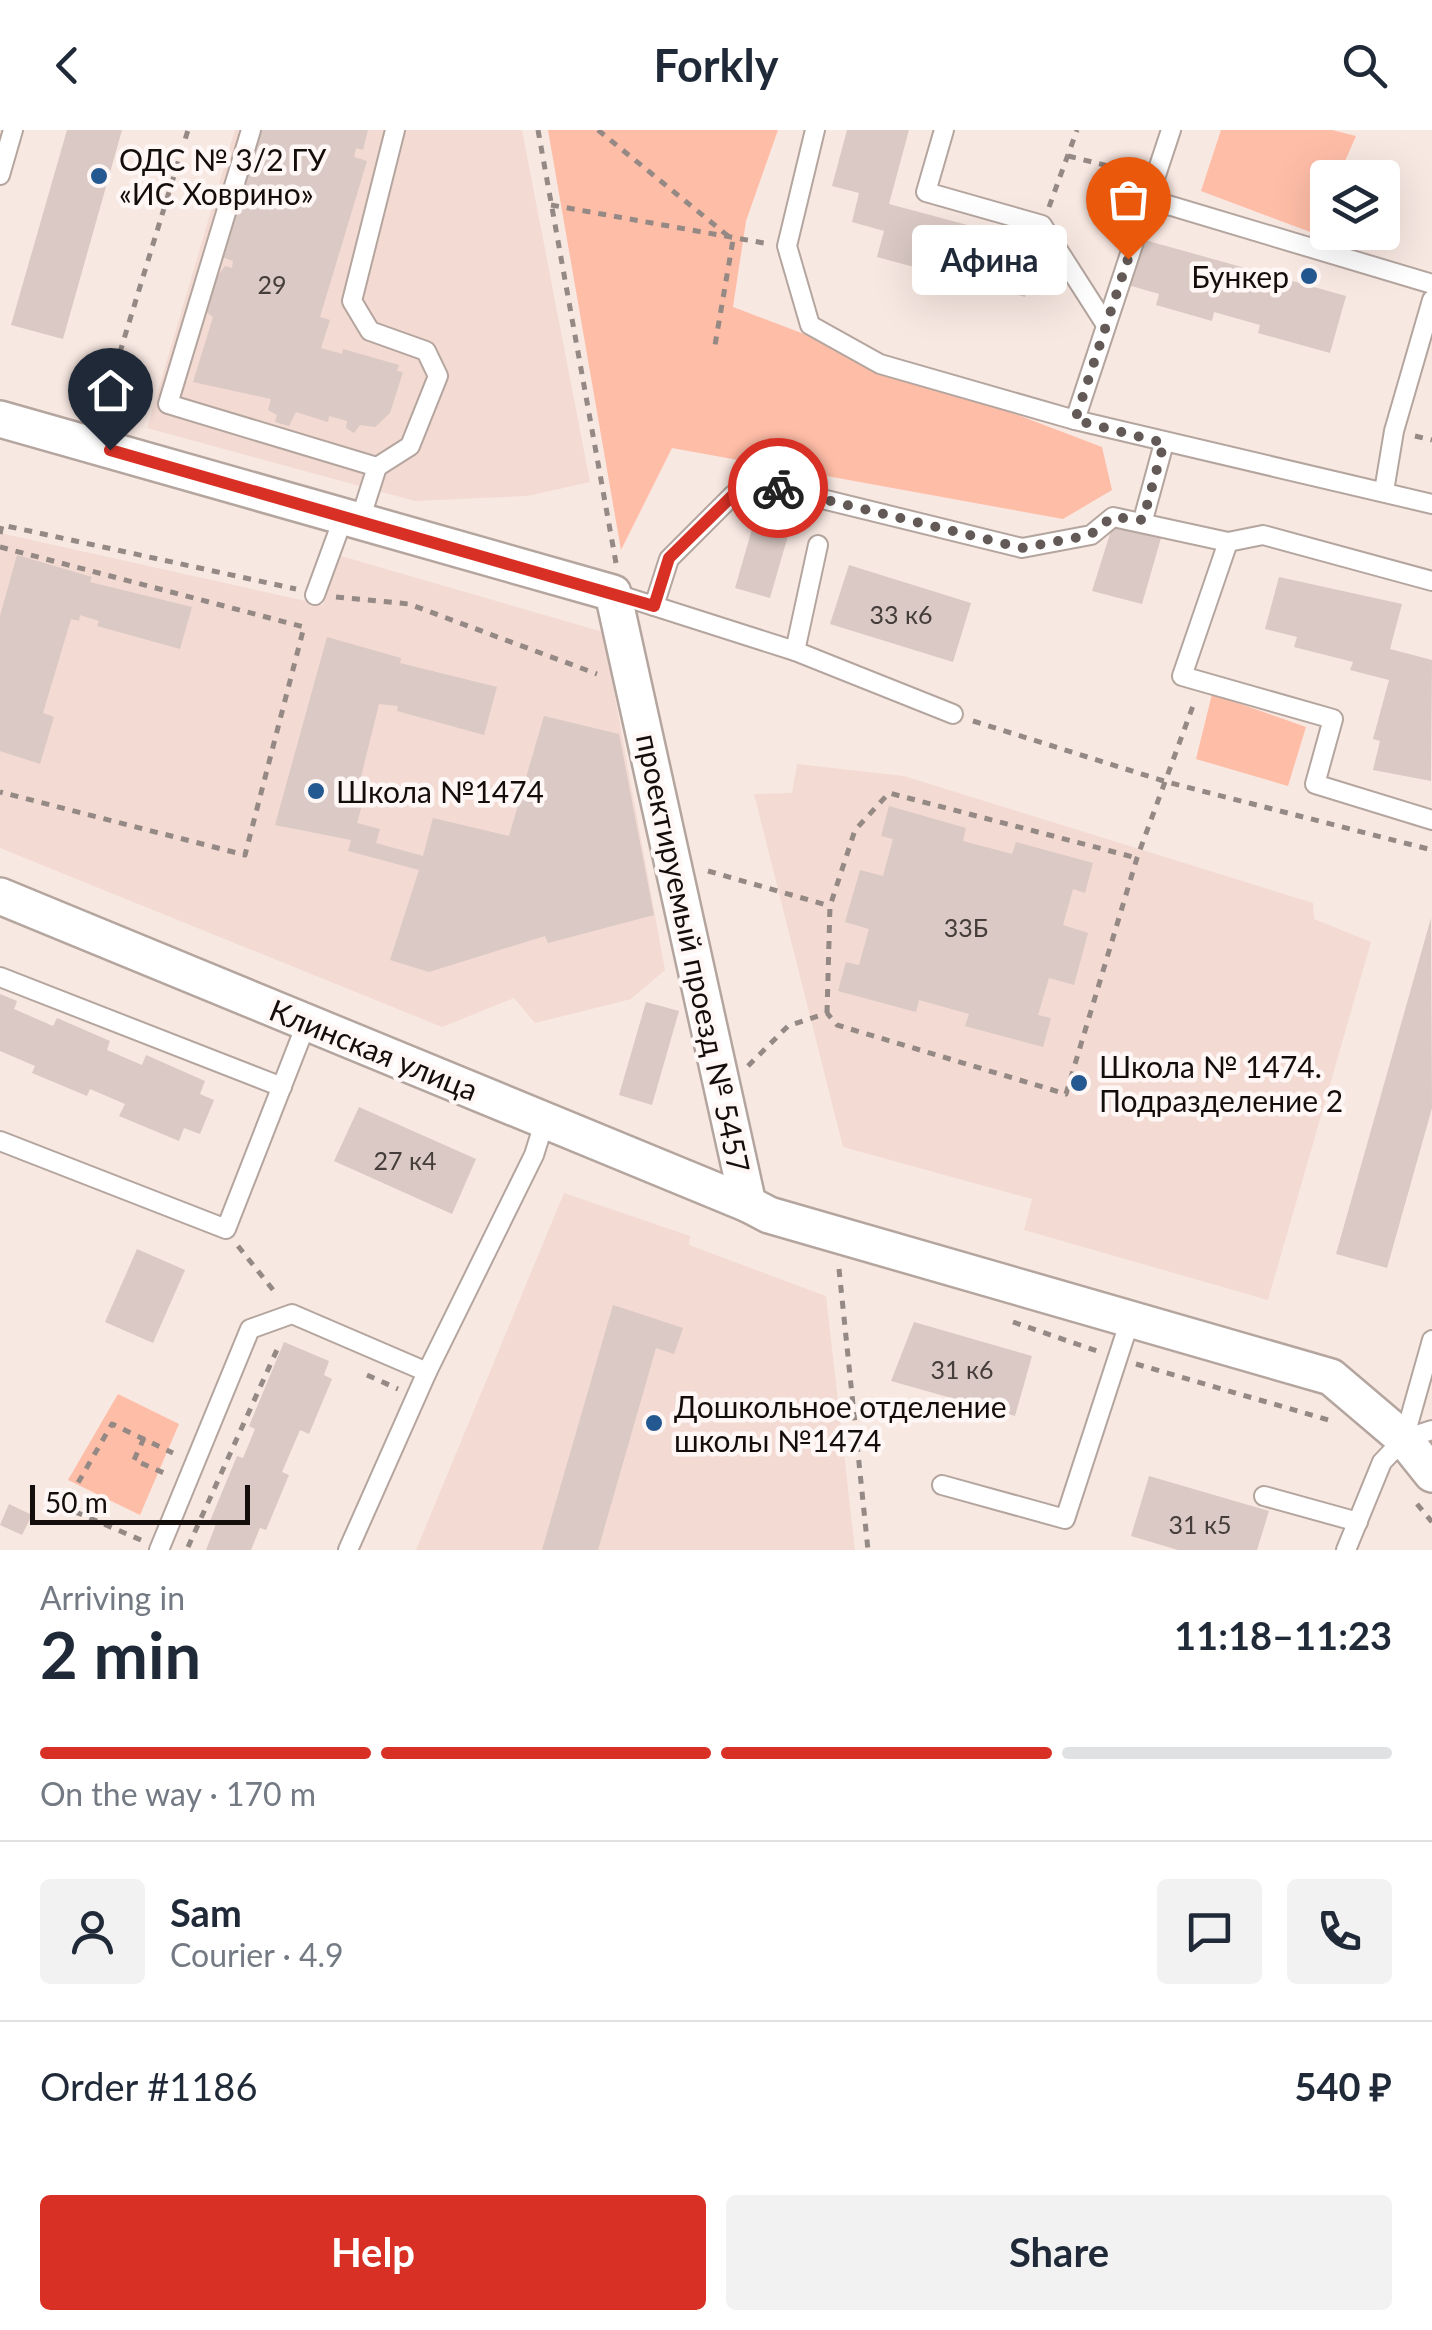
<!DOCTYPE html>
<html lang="en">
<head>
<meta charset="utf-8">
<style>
	body { margin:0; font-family:Lato,sans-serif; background:#f2f2f3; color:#1f2937; height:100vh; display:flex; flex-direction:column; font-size:38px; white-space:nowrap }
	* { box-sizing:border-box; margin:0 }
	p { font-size:32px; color:#747a83 }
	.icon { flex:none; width:55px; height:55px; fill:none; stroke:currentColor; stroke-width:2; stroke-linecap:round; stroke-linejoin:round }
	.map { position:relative; height:1420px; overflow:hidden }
	.panel { display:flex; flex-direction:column; background:#fff; flex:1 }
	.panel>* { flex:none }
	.fabs { position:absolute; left:1310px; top:30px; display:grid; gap:20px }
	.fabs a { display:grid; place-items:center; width:90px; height:90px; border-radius:10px; background:#fff; box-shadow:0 10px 40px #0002; font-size:50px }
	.scale { position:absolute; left:30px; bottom:25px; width:220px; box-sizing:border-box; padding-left:10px; border:5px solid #130e0c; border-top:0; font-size:28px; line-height:35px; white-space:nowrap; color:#130e0c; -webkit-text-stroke:8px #fef7f5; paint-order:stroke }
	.pin { position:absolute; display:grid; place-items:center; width:85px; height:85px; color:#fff; margin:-102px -42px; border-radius:50% 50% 50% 0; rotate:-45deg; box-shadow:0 0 10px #0007 }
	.pin .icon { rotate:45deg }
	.courier { position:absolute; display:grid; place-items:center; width:100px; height:100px; margin:-50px; border:8px solid #d93025; border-radius:50%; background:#fff; color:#222; box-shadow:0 2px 12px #0007 }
	.bubble { position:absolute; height:70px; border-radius:10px; background:#fff; box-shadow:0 10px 40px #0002; font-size:32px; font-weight:700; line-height:70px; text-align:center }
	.overview em { font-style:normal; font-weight:700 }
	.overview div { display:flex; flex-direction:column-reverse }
	.overview { display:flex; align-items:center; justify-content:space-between; height:170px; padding:0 40px }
	h1 { font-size:65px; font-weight:700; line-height:75px }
	.bar { display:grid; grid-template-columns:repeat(4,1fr); gap:15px 10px; align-content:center; height:120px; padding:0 40px }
	.bar i { height:12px; border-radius:8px; background:#e0e1e3 }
	.bar .current { background:#d93025 }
	.bar p { grid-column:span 4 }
	.line { display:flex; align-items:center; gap:25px; padding:0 40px; border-top:2px solid #e0e1e3 }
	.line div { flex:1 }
	.round { display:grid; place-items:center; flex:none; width:105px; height:105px; border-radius:10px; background:#f2f2f3 }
	.cta { display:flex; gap:20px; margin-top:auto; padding:20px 40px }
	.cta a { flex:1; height:115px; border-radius:10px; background:#d93025; color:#fff; font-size:40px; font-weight:700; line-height:115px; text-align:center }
	.cta a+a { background:#f2f2f3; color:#1f2937 }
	header { display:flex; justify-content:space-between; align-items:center; height:130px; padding:0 40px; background:#fff; font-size:45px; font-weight:700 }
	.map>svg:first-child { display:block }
	.built { fill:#f3dad2 }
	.green { fill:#febda7 }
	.building { fill:#dac9c4 }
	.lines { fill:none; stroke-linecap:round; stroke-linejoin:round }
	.service-casing { stroke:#b4a59f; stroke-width:22 }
	.minor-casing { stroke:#b4a59f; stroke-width:40 }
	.path { stroke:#948984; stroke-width:5; stroke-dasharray:8 8; stroke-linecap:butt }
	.service { stroke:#fff; stroke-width:18 }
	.minor { stroke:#fff; stroke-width:35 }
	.done { stroke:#635a57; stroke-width:10; stroke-dasharray:0 18 }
	.route { stroke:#d93025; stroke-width:12 }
	.poi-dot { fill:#235891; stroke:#fef7f5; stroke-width:4 }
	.labels { text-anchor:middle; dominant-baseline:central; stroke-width:9; stroke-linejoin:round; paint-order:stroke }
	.number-label { font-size:25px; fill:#453d3a }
	.poi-label { font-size:30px; fill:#130e0c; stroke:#fef7f5; text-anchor:start }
	.street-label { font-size:30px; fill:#130e0c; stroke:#fef7f5 }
</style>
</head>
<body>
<header><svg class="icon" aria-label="back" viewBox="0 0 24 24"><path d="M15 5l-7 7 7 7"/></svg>Forkly<svg class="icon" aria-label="search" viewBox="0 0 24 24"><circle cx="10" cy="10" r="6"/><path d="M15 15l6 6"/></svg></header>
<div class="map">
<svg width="1432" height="1420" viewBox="0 0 1432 1420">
	<rect width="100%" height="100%" fill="#f8e8e2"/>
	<g class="built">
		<polygon points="235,0 522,0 590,352 527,366 415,371 147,298"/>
		<polygon points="0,403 323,475 341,426 603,502 665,840 631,869 535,893 514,868 442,897 0,718"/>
		<polygon points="797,634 904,646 1313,773 1314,789 1371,812 1268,1170 1024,1100 1032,1069 843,1017 754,664 792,663"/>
		<polygon points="564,1063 690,1106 689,1115 826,1166 855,1420 416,1420"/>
	</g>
	<g class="green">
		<polygon points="548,0 778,0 746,91 733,177 1102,317 1112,360 1063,389 672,318 621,420"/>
		<polygon points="1221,0 1332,0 1356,6 1338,47 1328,48 1327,71 1313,103 1201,61"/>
		<polygon points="1212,564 1306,597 1288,656 1196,629"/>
		<polygon points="118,1264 179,1294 140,1385 68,1350"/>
	</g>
	<g class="building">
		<polygon points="67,0 122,0 63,209 11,195"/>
		<polygon points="260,0 368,0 363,20 356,18 354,27 367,31 320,187 330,190 321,218 342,224 343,219 399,235 397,241 403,242 390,283 375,297 360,295 354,303 346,298 347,291 329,286 328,292 296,282 289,296 275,292 277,285 268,280 271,269 193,252 213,187 205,181 214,151 225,136 232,138 233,131 222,127"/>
		<polygon points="847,0 909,0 889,74 1039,114 1025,167 877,127 884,101 852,92 859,63 832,56"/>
		<polygon points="1141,109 1346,166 1330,223 1258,203 1260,195 1214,182 1212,191 1156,175 1159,164 1128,155"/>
		<polygon points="763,361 798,371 770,468 735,458"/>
		<polygon points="1113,394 1161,408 1142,474 1092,461"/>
		<polygon points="17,425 92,447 90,452 192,477 180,519 97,496 99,491 80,485 79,491 71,489 43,583 54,587 40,634 0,621 0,486"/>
		<polygon points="849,435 971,473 953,532 830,494"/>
		<polygon points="1279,447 1402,474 1390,519 1432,530 1431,651 1373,640 1380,611 1373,609 1389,550 1350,540 1353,532 1294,517 1297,507 1265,499"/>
		<polygon points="327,507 401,528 400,533 497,557 484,605 397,581 398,576 379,574 359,655 367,657 357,693 380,699 376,713 423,726 433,688 509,706 544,586 619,604 654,785 548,813 545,806 429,842 390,830 419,740 348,721 351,710 275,695"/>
		<polygon points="889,676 966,698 963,711 1012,724 1016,712 1093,733 1085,763 1073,759 1063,795 1088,803 1074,855 1049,848 1038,885 1051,888 1043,917 965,896 969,884 919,870 916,882 838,861 846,832 859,835 869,799 845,792 860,740 883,746 893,709 881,706"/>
		<polygon points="1431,788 1432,978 1387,1138 1336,1124"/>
		<polygon points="0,864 17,871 14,879 53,896 57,888 110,911 107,920 142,935 146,925 205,951 200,964 214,970 200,1004 184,998 179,1011 119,986 125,974 90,959 87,966 32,943 35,936 0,921"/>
		<polygon points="646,872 679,881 652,975 619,965"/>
		<polygon points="359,977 476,1029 452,1084 334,1031"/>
		<polygon points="137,1119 185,1140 153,1213 105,1192"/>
		<polygon points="613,1175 683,1198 674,1224 656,1218 598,1420 542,1420"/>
		<polygon points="914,1192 1032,1226 1015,1286 891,1251"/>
		<polygon points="284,1212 329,1231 324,1245 332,1249 309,1304 300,1300 282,1342 289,1345 266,1400 260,1398 251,1420 206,1420 216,1394 210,1391 237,1326 243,1328 255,1299 249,1296"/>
		<polygon points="1149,1346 1269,1381 1257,1420 1178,1420 1131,1406"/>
		<polygon points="9,1374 32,1385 22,1405 0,1395"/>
	</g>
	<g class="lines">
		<g class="service-casing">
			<g id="service">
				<polyline points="251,0 168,274 377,337 410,316 438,246 426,221 370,201 352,171 395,0"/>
				<polyline points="815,0 787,116 810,195 880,234 1075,290 1171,0"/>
				<polyline points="944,0 926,62 1042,95 1106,195"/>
				<polyline points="0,45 13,0"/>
				<polyline points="1148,69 1432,154"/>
				<polyline points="1075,290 1432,374"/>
				<polyline points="1384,361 1394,301 1432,170"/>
				<polyline points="360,390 377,337"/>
				<polyline points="1143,390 1164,313"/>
				<polyline points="1228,412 1182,546 1333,589 1315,654 1432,690"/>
				<polyline points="613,463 654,476 669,429 733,365 765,355 1022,418 1091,405 1113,387 1228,412 1263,405 1432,451"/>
				<polyline points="315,465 344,386"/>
				<polyline points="654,476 795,521 818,415"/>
				<polyline points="795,521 953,584"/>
				<polyline points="0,847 282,957"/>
				<polyline points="0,1011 226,1099 307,892"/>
				<polyline points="1404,1309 1432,1300"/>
				<polyline points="942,1355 1065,1389 1131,1187"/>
				<polyline points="1264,1366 1358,1392"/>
				<polyline points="159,1420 250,1199 292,1184 427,1242"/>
				<polyline points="348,1420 427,1242 534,1025 545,990"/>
				<polyline points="1346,1420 1382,1332 1404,1309 1432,1210"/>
			</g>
		</g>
		<g class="minor-casing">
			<g id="minor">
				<polyline points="0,289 613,463 748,1074 769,1085 1331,1247 1404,1309 1432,1344"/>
				<polyline points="0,766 748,1074"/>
			</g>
		</g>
		<g class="path">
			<polyline points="538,0 616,433"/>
			<polyline points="598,0 733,110 714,221"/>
			<polyline points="1068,26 1133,42"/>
			<polyline points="551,75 764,113"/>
			<polyline points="1049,77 1077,0"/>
			<polyline points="101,284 188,0"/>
			<polyline points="1415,306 1432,310"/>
			<polyline points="0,404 2,395 296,459"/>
			<polyline points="0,417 304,497 245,725 0,662"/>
			<polyline points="336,467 409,474 597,544"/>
			<polyline points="973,591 1167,652 1432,720"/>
			<polyline points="708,741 830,776"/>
			<polyline points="827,883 830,776 855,700 889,663 1137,728"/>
			<polyline points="748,936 788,896 827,883 837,895 1066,964 1137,728 1194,573"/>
			<polyline points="238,1116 278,1166"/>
			<polyline points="839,1139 868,1420"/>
			<polyline points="1013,1192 1097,1221"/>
			<polyline points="1136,1234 1332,1291"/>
			<polyline points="367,1245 398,1259"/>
			<polyline points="144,1308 134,1330 164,1343"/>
			<polyline points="1417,1374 1432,1392"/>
			<polyline points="141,1410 64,1377 112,1294 173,1323"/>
			<polyline points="188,1417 280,1213"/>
		</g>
		<use href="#service" class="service"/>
		<use href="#minor" class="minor"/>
	</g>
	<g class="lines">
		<polyline class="done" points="778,358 1022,418 1090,405 1112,387 1143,390 1164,313 1075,290 1128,129"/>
		<polyline class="route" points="110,320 654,476 669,428 733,365 764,355 778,358"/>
	</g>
	<g class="poi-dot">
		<circle cx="99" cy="46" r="10"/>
		<circle cx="1309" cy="146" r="10"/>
		<circle cx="316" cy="661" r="10"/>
		<circle cx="1079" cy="953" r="10"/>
		<circle cx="654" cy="1293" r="10"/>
	</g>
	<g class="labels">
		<g class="number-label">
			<text x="272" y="154">29</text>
			<text x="901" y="484">33 к6</text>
			<text x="966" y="797">33Б</text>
			<text x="405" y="1030">27 к4</text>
			<text x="962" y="1239">31 к6</text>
			<text x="1200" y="1394">31 к5</text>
		</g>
		<g class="poi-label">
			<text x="119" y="29">ОДС № 3/2 ГУ<tspan x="119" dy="34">«ИС Ховрино»</tspan></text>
			<text x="1289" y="146" text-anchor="end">Бункер</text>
			<text x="336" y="661">Школа №1474</text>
			<text x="1099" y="936">Школа № 1474.<tspan x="1099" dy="34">Подразделение 2</tspan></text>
			<text x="674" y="1276">Дошкольное отделение<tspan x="674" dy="34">школы №1474</tspan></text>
		</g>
		<g class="street-label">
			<text transform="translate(694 823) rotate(78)">проектируемый проезд № 5457</text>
			<text transform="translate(374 919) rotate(22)">Клинская улица</text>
		</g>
	</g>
</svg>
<div class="fabs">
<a><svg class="icon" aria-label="layers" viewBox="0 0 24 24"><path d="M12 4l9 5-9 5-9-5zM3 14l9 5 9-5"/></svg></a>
</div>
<div class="scale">50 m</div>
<div class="pin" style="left:1128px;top:129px;background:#ea580c"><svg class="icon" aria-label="bag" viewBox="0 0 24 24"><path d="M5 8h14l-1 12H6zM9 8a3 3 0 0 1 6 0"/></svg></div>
<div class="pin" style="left:110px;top:320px;background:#1f2937"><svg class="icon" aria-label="home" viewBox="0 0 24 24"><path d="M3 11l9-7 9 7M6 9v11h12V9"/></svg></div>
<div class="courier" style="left:778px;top:358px"><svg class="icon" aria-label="bike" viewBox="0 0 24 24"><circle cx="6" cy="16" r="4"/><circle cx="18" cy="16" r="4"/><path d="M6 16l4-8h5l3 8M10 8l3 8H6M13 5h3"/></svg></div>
<div class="bubble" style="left:912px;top:95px;width:155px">Афина</div>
</div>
<section class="panel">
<div class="overview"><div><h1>2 min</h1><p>Arriving in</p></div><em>11:18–11:23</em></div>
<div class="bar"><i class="current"></i><i class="current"></i><i class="current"></i><i></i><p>On the way · 170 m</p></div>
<div class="line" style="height:180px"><a class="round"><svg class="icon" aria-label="person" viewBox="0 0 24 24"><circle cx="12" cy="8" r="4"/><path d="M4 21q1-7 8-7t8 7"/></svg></a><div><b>Sam</b><p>Courier · 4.9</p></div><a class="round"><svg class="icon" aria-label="chat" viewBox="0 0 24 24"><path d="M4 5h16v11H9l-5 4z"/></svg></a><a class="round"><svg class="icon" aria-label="phone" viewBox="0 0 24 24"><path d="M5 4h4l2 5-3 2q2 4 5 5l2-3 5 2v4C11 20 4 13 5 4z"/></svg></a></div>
<div class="line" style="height:130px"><div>Order #1186</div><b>540 ₽</b></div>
<div class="cta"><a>Help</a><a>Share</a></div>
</section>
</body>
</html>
